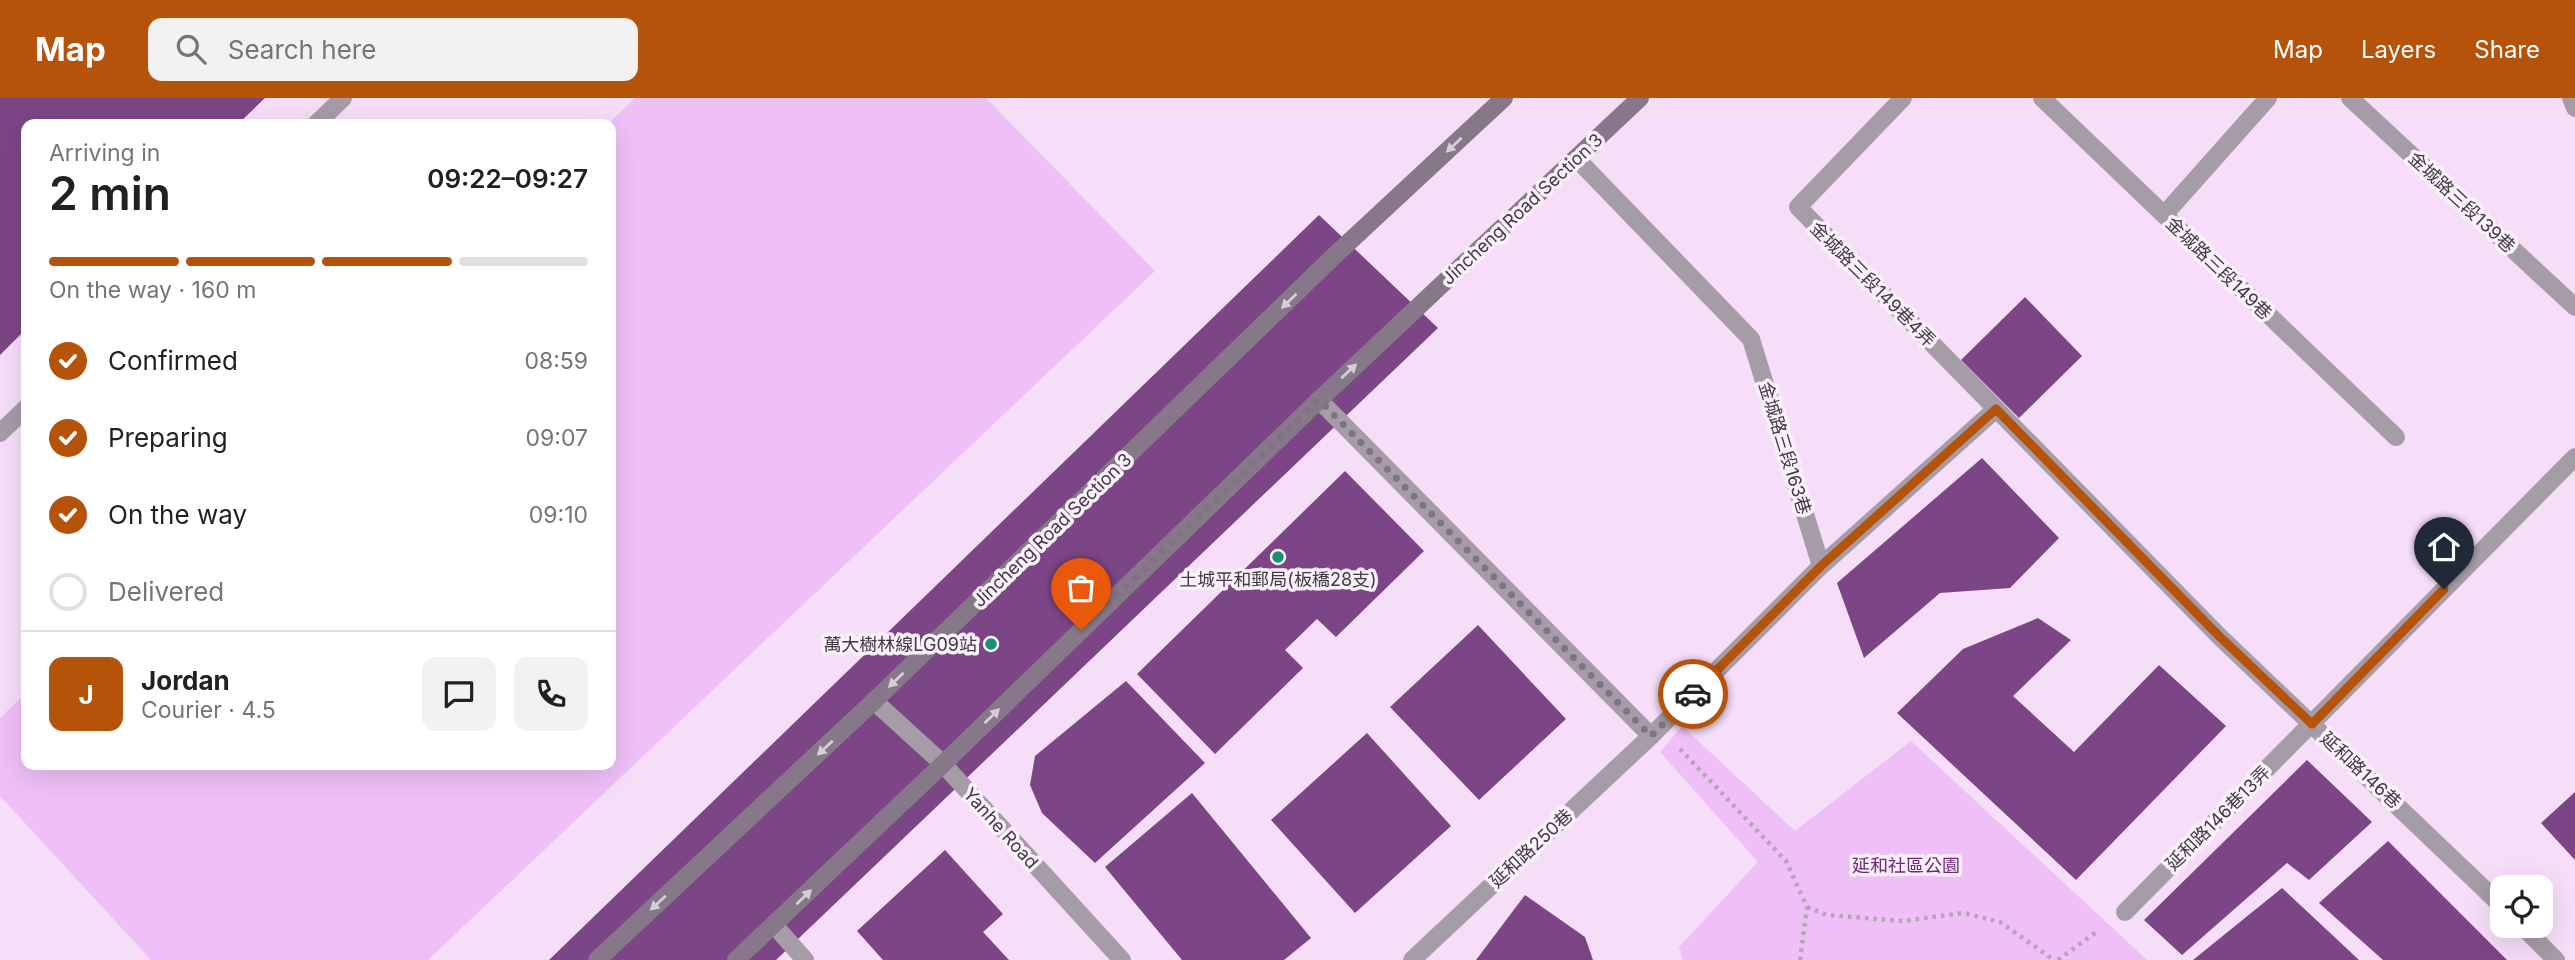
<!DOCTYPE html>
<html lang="en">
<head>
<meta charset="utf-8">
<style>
	body { margin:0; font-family:Inter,"Noto Sans TC",sans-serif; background:#f2f2f2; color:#202124; height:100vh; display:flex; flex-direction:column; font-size:26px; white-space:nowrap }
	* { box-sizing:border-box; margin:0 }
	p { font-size:23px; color:#757577 }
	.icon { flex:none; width:38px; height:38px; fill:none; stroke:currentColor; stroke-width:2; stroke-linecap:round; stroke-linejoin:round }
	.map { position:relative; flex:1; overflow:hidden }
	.sheet { position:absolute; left:21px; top:21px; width:595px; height:651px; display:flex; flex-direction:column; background:#fff; border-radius:14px; box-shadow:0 7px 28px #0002 }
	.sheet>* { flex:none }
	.fabs { position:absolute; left:2490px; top:777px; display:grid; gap:14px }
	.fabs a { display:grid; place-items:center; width:63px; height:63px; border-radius:14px; background:#fff; box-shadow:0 7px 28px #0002; font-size:35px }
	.pin { position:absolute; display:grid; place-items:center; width:60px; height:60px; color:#fff; margin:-72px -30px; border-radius:50% 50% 50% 0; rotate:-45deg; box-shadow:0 0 7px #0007 }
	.pin .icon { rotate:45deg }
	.courier { position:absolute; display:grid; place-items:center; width:70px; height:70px; margin:-35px; border:5px solid #b45309; border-radius:50%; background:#fff; color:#222; box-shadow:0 2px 9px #0007 }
	.overview em { font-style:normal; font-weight:600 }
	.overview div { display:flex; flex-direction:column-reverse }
	.overview { display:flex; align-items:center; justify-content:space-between; height:119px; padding:0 28px }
	h1 { font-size:46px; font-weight:600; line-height:52px }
	.bar { display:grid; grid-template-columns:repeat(4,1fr); gap:10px 7px; align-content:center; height:84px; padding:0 28px }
	.bar i { height:9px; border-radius:5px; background:#e0e0e0 }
	.bar .on { background:#b45309 }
	.bar p { grid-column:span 4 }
	.line { display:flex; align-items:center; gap:18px; padding:0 28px; border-top:2px solid #e0e0e0 }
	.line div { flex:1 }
	.round { display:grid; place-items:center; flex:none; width:74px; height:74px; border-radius:14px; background:#f2f2f2 }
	ol { padding:0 28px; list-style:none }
	li { display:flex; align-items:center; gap:21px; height:77px }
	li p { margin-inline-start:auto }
	li .icon { padding:7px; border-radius:50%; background:#b45309; color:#fff; stroke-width:4 }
	li:last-child { color:#757577 }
	li i { width:38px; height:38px; border:4px solid #e0e0e0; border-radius:50% }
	header { display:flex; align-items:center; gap:42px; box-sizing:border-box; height:98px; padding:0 35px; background:#b45309; color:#fff }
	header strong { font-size:33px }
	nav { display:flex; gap:38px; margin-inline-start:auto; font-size:24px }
	.search { width:490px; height:63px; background:#f2f2f2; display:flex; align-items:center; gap:18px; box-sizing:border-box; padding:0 24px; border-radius:14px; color:#757577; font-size:26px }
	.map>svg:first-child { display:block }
	.green { fill:#efbff7 }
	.building { fill:#7c4585 }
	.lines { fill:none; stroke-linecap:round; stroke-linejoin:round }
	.path { stroke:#b6a4b9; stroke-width:4.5; stroke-dasharray:3.5 5; stroke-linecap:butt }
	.lane { stroke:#a69ca8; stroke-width:18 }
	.street { stroke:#a69ca8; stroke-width:18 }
	.secondary { stroke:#877889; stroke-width:18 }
	.oneway { fill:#d8ccda }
	.done { stroke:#817383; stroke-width:7; stroke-dasharray:0 12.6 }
	.route { stroke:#b45309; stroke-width:9 }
	.poi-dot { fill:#189074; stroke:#faf0fc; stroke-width:2.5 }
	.labels { text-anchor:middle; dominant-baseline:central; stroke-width:7; stroke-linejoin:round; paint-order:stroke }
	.street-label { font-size:18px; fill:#423943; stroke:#faf0fc }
	.poi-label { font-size:18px; fill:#423943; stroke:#faf0fc }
	.park-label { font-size:18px; fill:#6e2779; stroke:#faf0fc }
</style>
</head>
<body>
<header>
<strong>Map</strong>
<div class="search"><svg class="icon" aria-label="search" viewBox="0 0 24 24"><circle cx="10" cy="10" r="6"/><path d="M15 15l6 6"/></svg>Search here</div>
<nav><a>Map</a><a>Layers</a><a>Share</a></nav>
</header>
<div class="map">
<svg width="2575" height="862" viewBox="0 0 2575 862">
	<rect width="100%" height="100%" fill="#f6def9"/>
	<g class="green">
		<polygon points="635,0 986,0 1155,173 428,862 151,862 0,698 0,620 26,595 26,667 611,667 611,26 608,26"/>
		<polygon points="1682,628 1795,733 1911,643 2147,862 1683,862 1679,849 1758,764 1660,654"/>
	</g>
	<g class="building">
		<polygon points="0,0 265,0 238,26 26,26 26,231 0,257"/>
		<polygon points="1319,117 1438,230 776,862 549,862"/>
		<polygon points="2025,199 2082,258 2019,320 1961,262"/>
		<polygon points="1982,360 2059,440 2010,490 1940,495 1864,560 1837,485"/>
		<polygon points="1345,373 1424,453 1336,539 1317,521 1285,552 1303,570 1215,656 1137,576"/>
		<polygon points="2038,520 2071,542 2013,598 2074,654 2159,567 2226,628 2076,782 1897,615 1963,551"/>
		<polygon points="1478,527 1566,621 1479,702 1390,609"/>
		<polygon points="1126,583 1205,665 1095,765 1042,715 1030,687 1035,658"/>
		<polygon points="1367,635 1451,728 1355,815 1271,722"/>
		<polygon points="2307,662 2372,724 2309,782 2287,765 2182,857 2144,822"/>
		<polygon points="2575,694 2575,762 2541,725"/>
		<polygon points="1192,695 1311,840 1284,862 1182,862 1105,769"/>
		<polygon points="2388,743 2507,862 2383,862 2319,805"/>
		<polygon points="945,752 1003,816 983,834 1009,862 883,862 857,833"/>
		<polygon points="2282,790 2359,862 2193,862"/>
		<polygon points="1525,797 1585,839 1593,862 1476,862"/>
	</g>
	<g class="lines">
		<g class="path">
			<polyline points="1680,651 1786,763 1807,809 1800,862"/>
			<polyline points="1807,809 1827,817 1903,823 1964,815 2000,824 2054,862"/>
			<polyline points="2058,862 2099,832"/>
		</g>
		<g class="lane">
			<polyline points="2042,0 2396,339"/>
			<polyline points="2350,0 2575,209"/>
			<polyline points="2571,0 2575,10"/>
			<polyline points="316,26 343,0"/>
			<polyline points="2164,117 2268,0"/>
			<polyline points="1319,302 1651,638"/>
			<polyline points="0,335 26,310"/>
			<polyline points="1821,468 1996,311"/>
			<polyline points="2125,814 2575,359"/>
			<polyline points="774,827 805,862"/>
			<polyline points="1412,862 1651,638 1821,468 1751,241 1576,60"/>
		</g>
		<g class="street">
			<polyline points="1903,0 1798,109 2219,538 2502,808"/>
			<polyline points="874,603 943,666 1122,862"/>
			<polyline points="2522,828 2556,862"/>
		</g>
		<g class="secondary">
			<polyline points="597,862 874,603 1334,158 1504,0"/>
			<polyline points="736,862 943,666 1319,302 1640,0"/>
		</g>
	</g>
	<defs><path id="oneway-solid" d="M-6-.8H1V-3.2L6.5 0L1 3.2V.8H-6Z" transform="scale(1.75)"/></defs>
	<g class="oneway">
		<use href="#oneway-solid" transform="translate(1454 47) rotate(137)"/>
		<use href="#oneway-solid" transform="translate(1289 203) rotate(136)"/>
		<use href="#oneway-solid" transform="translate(1349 273) rotate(-43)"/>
		<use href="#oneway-solid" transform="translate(896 582) rotate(136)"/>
		<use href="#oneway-solid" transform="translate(992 618) rotate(-44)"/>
		<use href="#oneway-solid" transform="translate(825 650) rotate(137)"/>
		<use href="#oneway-solid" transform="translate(804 799) rotate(-44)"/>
		<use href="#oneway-solid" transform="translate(658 805) rotate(137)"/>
	</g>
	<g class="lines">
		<polyline class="done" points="1081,532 1319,302 1651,638 1693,596"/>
		<polyline class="route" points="1693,596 1821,468 1996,311 2219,538 2312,626 2444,491"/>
	</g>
	<g class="poi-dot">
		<circle cx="1278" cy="459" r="7"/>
		<circle cx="991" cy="546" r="7"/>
	</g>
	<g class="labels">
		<g class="street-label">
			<text transform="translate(2462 104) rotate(43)">金城路三段139巷</text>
			<text transform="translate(1522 111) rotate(-43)">Jincheng Road Section 3</text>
			<text transform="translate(2219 170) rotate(44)">金城路三段149巷</text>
			<text transform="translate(1873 186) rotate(45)">金城路三段149巷4弄</text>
			<text transform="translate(1785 350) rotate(73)">金城路三段163巷</text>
			<text transform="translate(1052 432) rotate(-44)">Jincheng Road Section 3</text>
			<text transform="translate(2361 672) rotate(43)">延和路146巷</text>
			<text transform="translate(2218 720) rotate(-45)">延和路146巷13弄</text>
			<text transform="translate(1001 730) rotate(48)">Yanhe Road</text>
			<text transform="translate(1531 750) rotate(-43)">延和路250巷</text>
		</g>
		<g class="poi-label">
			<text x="1278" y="481">土城平和郵局(板橋28支)</text>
			<text x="977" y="546" text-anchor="end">萬大樹林線LG09站</text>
		</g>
		<g class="park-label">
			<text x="1906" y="767">延和社區公園</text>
		</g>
	</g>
</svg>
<div class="fabs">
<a><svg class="icon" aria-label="locate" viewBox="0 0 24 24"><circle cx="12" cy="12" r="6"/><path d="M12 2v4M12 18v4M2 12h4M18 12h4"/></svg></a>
</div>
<div class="pin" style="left:1081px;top:532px;background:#ea580c"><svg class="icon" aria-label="bag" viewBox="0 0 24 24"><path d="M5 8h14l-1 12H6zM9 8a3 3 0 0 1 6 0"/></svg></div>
<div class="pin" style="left:2444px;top:491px;background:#1f2937"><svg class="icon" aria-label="home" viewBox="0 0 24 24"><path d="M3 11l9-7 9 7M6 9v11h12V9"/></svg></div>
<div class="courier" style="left:1693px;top:596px"><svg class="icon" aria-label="car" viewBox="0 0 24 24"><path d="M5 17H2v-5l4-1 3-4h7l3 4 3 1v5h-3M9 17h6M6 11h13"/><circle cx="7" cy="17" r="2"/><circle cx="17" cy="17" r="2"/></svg></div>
<section class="sheet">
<div class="overview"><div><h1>2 min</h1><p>Arriving in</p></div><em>09:22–09:27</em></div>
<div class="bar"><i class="on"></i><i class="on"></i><i class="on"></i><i></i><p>On the way · 160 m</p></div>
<ol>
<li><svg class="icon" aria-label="check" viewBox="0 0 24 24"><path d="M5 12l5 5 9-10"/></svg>Confirmed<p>08:59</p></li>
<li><svg class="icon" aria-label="check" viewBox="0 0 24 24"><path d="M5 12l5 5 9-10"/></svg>Preparing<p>09:07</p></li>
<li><svg class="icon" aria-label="check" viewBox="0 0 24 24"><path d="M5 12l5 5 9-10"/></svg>On the way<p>09:10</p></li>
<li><i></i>Delivered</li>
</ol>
<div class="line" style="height:126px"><b class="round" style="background:#b45309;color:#fff">J</b><div><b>Jordan</b><p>Courier · 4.5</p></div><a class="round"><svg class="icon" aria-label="chat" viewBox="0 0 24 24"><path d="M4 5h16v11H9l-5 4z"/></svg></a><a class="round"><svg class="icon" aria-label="phone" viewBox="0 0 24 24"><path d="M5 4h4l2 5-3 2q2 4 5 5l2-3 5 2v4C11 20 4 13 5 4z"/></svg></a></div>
</section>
</div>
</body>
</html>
